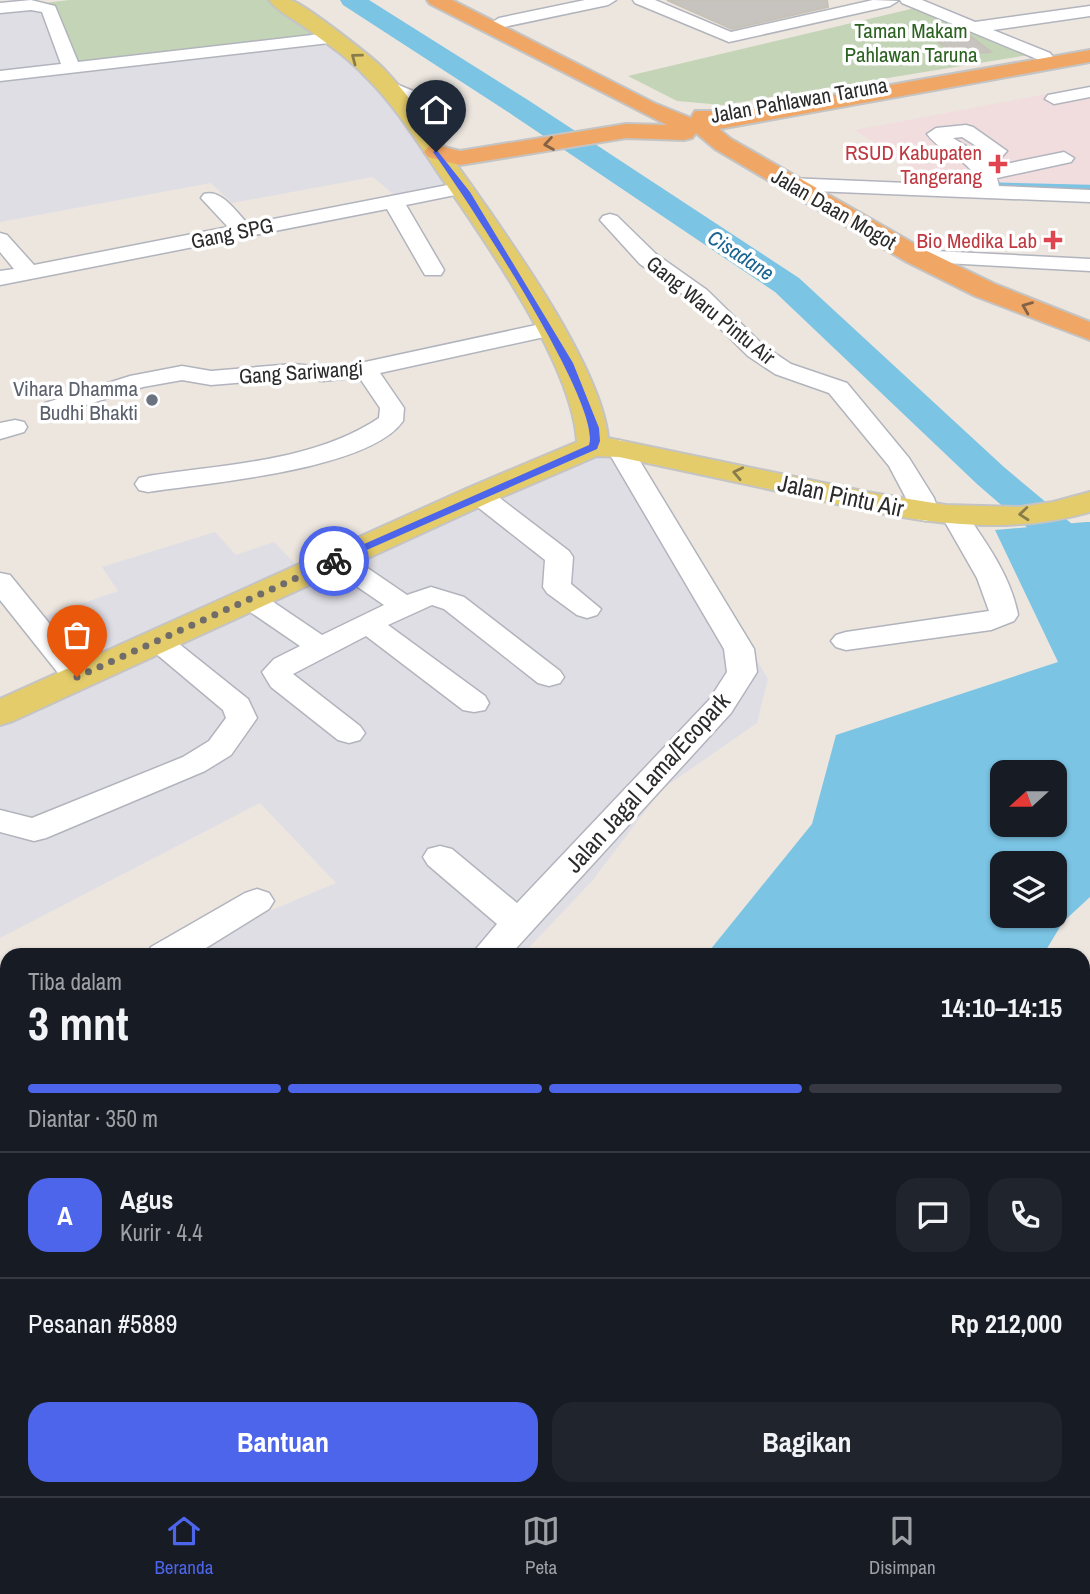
<!DOCTYPE html>
<html lang="id">
<head>
<meta charset="utf-8">
<style>
	body { margin:0; font-family:"Archivo Narrow",sans-serif; background:#20242c; color:#f1f3f6; height:100vh; display:flex; flex-direction:column; font-size:26px; white-space:nowrap }
	* { box-sizing:border-box; margin:0 }
	p { font-size:23px; color:#9ea1a6 }
	.icon { flex:none; width:38px; height:38px; fill:none; stroke:currentColor; stroke-width:2; stroke-linecap:round; stroke-linejoin:round }
	.map { position:relative; flex:1; overflow:hidden }
	.drawer { position:absolute; left:0px; top:948px; width:1090px; height:548px; display:flex; flex-direction:column; background:#171b24; border-radius:21px 21px 0 0; box-shadow:0 2px 5px #0004 }
	.drawer>* { flex:none }
	.needle { width:46px; rotate:249deg }
	.buttons { position:absolute; left:990px; top:760px; display:grid; gap:14px }
	.buttons a { display:grid; place-items:center; width:77px; height:77px; border-radius:14px; background:#171b24; box-shadow:0 2px 5px #0004; font-size:35px }
	.pin { position:absolute; display:grid; place-items:center; width:60px; height:60px; color:#fff; margin:-72px -30px; border-radius:50% 50% 50% 0; rotate:-45deg; box-shadow:0 0 7px #0007 }
	.pin .icon { rotate:45deg }
	.courier { position:absolute; display:grid; place-items:center; width:70px; height:70px; margin:-35px; border:5px solid #4d65ea; border-radius:50%; background:#fff; color:#222; box-shadow:0 2px 9px #0007 }
	.overview em { font-style:normal; font-weight:800 }
	.overview div { display:flex; flex-direction:column-reverse }
	.overview { display:flex; align-items:center; justify-content:space-between; height:119px; padding:0 28px }
	h1 { font-size:46px; font-weight:800; line-height:52px }
	.bar { display:grid; grid-template-columns:repeat(4,1fr); gap:10px 7px; align-content:center; height:84px; padding:0 28px }
	.bar i { height:9px; border-radius:5px; background:#363941 }
	.bar .active { background:#4d65ea }
	.bar p { grid-column:span 4 }
	.line { display:flex; align-items:center; gap:18px; padding:0 28px; border-top:2px solid #363941 }
	.line div { flex:1 }
	.round { display:grid; place-items:center; flex:none; width:74px; height:74px; border-radius:21px; background:#20242c }
	.action { display:flex; gap:14px; margin-top:auto; padding:14px 28px }
	.action a { flex:1; height:80px; border-radius:21px; background:#4d65ea; color:#fff; font-size:28px; font-weight:800; line-height:80px; text-align:center }
	.action a+a { background:#20242c; color:#f1f3f6 }
	.dock { display:flex; justify-content:space-around; align-items:center; height:98px; border-top:2px solid #363941; background:#171b24; font-size:19px; color:#9ea1a6 }
	.dock a { display:grid; justify-items:center; gap:4px }
	.dock .active { color:#4d65ea }
	.map>svg:first-child { display:block }
	.industrial { fill:#e0dee5 }
	.medical { fill:#f1dddd }
	.cemetery { fill:#c4d4b7 }
	.water { fill:#7bc4e4; fill-rule:evenodd }
	.lines { fill:none; stroke-linecap:round; stroke-linejoin:round }
	.stream { stroke:#7bc4e4; stroke-width:4.5 }
	.river { fill:#7bc4e4; fill-rule:evenodd }
	.building { fill:#c7c3be; stroke:#c7c2b8; stroke-width:2 }
	.minor-casing { stroke:#b2b4bd; stroke-width:3 }
	.major-casing { stroke:#c4c4c4; stroke-width:4 }
	.highway-casing { stroke:#c4c4c4; stroke-width:4 }
	.minor { fill:#fff; fill-rule:evenodd }
	.major { fill:#e4cc6b; fill-rule:evenodd }
	.highway { fill:#f0a665; fill-rule:evenodd }
	.oneway { stroke:#887c4b }
	.oneway2 { stroke:#846245 }
	.route { fill:#4d65ea }
	.done { stroke:#6f6c6a; stroke-width:7; stroke-dasharray:0 12.6 }
	.health-dot { fill:#e0444e; stroke:#fff; stroke-width:2.5 }
	.worship-dot { fill:#6b7280; stroke:#fff; stroke-width:2.5 }
	.labels { text-anchor:middle; dominant-baseline:central; stroke-width:7; stroke-linejoin:round; paint-order:stroke }
	.far-park-label { font-size:21px; fill:#2c6221; stroke:#fff }
	.far-street-label { font-size:21px; fill:#2b2b2b; stroke:#fff }
	.far-health-label { font-size:21px; fill:#be3a42; stroke:#fff; text-anchor:end }
	.far-water-label { font-size:21px; font-style:italic; fill:#196391; stroke:#fff }
	.far-worship-label { font-size:21px; fill:#5b616d; stroke:#fff; text-anchor:end }
	.street-label { font-size:24px; fill:#2b2b2b; stroke:#fff }
</style>
</head>
<body>
<div class="map">
<svg width="1090" height="1496" viewBox="0 0 1090 1496">
	<rect width="100%" height="100%" fill="#ece6df"/>
	<g class="industrial">
		<polygon points="45,3 64,65 330,36 381,89 449,190 400,200 373,177 232,203 211,183 0,222 0,9"/>
		<polygon points="592,437 634,452 768,679 757,723 662,789 592,881 522,955 165,955 336,883 260,803 0,938 0,701 57,675 27,622 118,591 102,567 215,532 236,555 274,542 299,568"/>
	</g>
	<polygon class="medical" points="1090,86 1090,202 956,198 855,130"/>
	<g class="cemetery">
		<polygon points="69,0 275,0 330,36 64,65 45,3"/>
		<polygon points="915,8 1028,55 723,105 677,101 628,76"/>
	</g>
	<g class="water">
		<path d="M1086,522H1090V897L1063,922L1043,955H706L812,824L836,735L1058,662L995,530ZM1003,772H1055V824H1003ZM1003,863H1055V915H1003Z"/>
		<polygon points="145,1489 713,1489 709,1496 140,1496"/>
	</g>
	<g class="lines">
		<polyline class="stream" points="970,184 1090,187"/>
		<polygon class="river" points="340,0 369,0 528,100 799,278 1005,468 1090,539 1090,572 1075,569 977,484 775,292 508,112 343,5"/>
	</g>
	<g class="building">
		<polygon points="667,0 827,0 828,7 732,29"/>
		<polygon points="953,27 965,32 991,52 955,55 923,30"/>
	</g>
	<g class="lines">
		<g class="minor-casing">
			<g id="minor">
				<polygon points="31,0 55,6 78,62 329,33 337,38 329,43 0,81 0,71 61,64 42,12 31,10 0,13 0,3"/>
				<polygon points="585,0 616,0 608,5 499,28 491,23 499,18"/>
				<polygon points="633,0 655,0 731,32 873,0 898,1 890,6 729,42 635,3"/>
				<polygon points="900,0 922,0 975,22 1090,6 1090,16 993,30 1050,53 1053,57 1044,62 902,3"/>
				<path d="M384,79L418,93L449,134C443,143 433,149 422,146L419,142L429,133L406,101L378,88L375,84L378,80Z"/>
				<polygon points="1090,87 1090,97 1054,104 1045,99 1048,95"/>
				<path d="M966,125L973,127L1007,151L1000,159L987,162L991,167L1064,152L1074,158L1071,162L997,178L999,186L1090,190V202L788,190L781,188L778,184L781,180L788,178L979,186C972,158 942,155 927,134L936,128ZM962,137L984,151L977,153L953,138Z"/>
				<path d="M463,182L470,184L473,188L470,192L406,205L444,270L441,275H425L422,270L387,209L0,285V271L14,269L0,252V233L7,235L34,265L228,227L201,198L204,194C222,189 236,212 248,224Z"/>
				<polygon points="610,214 617,216 656,254 707,290 764,346 791,364 847,383 909,458 934,498 939,513 935,519 926,521 917,519 889,466 829,393 775,374 748,356 691,300 640,264 600,220 603,216"/>
				<polygon points="916,250 1090,259 1090,271 908,261 905,256 908,251"/>
				<path d="M550,322L558,324L561,329L558,334L380,373L404,408L403,421C369,470 207,483 148,492L139,490L135,484L139,478L148,476C225,464 313,462 379,418L380,408L359,377L323,381L293,378L211,385L182,380L143,387L54,415L45,413L42,408L45,403L130,376L182,366L211,371L293,364L323,367L365,362Z"/>
				<polygon points="15,420 24,422 27,427 24,432 0,439 0,423"/>
				<polygon points="619,440 628,443 632,448 754,649 757,672 731,713 509,956 470,956 497,924 428,865 423,857 428,849 440,846 452,849 517,903 709,700 727,672 724,649 606,448 610,443"/>
				<polygon points="479,487 488,489 569,551 573,557 571,584 601,609 597,615 587,618 577,615 547,593 543,587 545,560 470,501 466,495 470,489"/>
				<path d="M954,507L963,509C985,541 1011,576 1018,615L1014,621L991,630L846,650L836,647L831,641L836,635L846,632L989,611L977,578L941,515L945,509Z"/>
				<polygon points="337,552 347,554 407,595 431,587 464,597 560,671 564,677 560,683 549,686 538,683 444,609 432,605 388,625 485,696 489,703 485,710 474,712 463,710 366,636 293,674 360,726 365,733 360,740 349,743 338,740 271,687 262,672 274,659 300,646 240,605 236,599 240,593 250,590 260,593 322,635 384,605 327,566 323,560 327,554"/>
				<polygon points="0,573 10,575 88,671 92,677 88,683 77,686 66,683 0,600"/>
				<polygon points="158,632 168,635 248,699 257,718 231,755 205,771 46,838 34,841 0,832 0,810 32,818 183,757 209,741 226,718 223,710 148,647 143,641 148,635"/>
				<polygon points="257,889 269,893 274,901 269,909 193,956 146,956 151,947 245,893"/>
				<polygon points="0,970 7,972 7,999 0,997"/>
				<polygon points="0,1339 7,1341 7,1380 0,1378"/>
				<polygon points="7,1436 7,1482 0,1484 0,1439"/>
				<polygon points="1090,1436 1090,1482 1083,1484 1083,1438"/>
				<polygon points="767,1489 816,1489 819,1496 769,1496"/>
				<polygon points="1029,1489 1079,1489 1076,1496 1026,1496"/>
			</g>
		</g>
		<g class="major-casing">
			<path id="major" d="M269,0C276,0 284,0 290,0C304,3 372,57 384,69C413,100 437,136 461,171C505,233 601,365 608,438L872,493L946,505L1020,507L1053,502L1090,492V512C992,540 898,518 801,496C741,483 680,470 619,457L597,456L490,502L13,721L0,725V699L468,488L577,442C573,365 484,239 439,174C417,141 394,104 365,76C347,57 324,41 303,26C292,18 277,11 269,0Z"/>
		</g>
		<g class="highway-casing">
			<polygon id="highway" points="427,0 452,0 654,103 691,118 695,111 711,111 714,116 1090,50 1090,62 719,129 731,139 925,250 995,284 1090,322 1090,340 975,296 907,262 715,149 696,133 692,138 684,140 626,138 460,165 428,157 424,152 428,147 436,145 460,151 626,124 667,125 430,4"/>
		</g>
		<use href="#minor" class="minor"/>
		<use href="#major" class="major"/>
		<use href="#highway" class="highway"/>
	</g>
	<defs><path id="oneway-chevron" d="M-2-3.5L2.5 0L-2 3.5" fill="none" stroke-width="1.6" stroke-linecap="round" stroke-linejoin="round" transform="scale(1.75)"/></defs>
	<g class="oneway">
		<use href="#oneway-chevron" transform="translate(356 58) rotate(-143)"/>
		<use href="#oneway-chevron" transform="translate(738 473) rotate(-168)"/>
		<use href="#oneway-chevron" transform="translate(1024 514) rotate(175)"/>
	</g>
	<g class="oneway2">
		<use href="#oneway-chevron" transform="translate(549 144) rotate(171)"/>
		<use href="#oneway-chevron" transform="translate(1027 307) rotate(-158)"/>
	</g>
	<path class="route" d="M436,149L470,192L573,363L599,428L600,441L597,449L337,563H330V559L589,445C603,405 463,193 433,152Z"/>
	<g class="lines">
		<polyline class="done" points="77,677 334,561"/>
	</g>
	<g class="health-dot">
		<path d="M994.5 153.5h7v7h7v7h-7v7h-7v-7h-7v-7h7z"/>
		<path d="M1049.5 229.5h7v7h7v7h-7v7h-7v-7h-7v-7h7z"/>
	</g>
	<circle class="worship-dot" cx="152" cy="400" r="7"/>
	<g class="labels">
		<g class="far-park-label">
			<text x="911" y="30">Taman Makam<tspan x="911" dy="24">Pahlawan Taruna</tspan></text>
		</g>
		<g class="far-street-label">
			<text transform="translate(799 100) rotate(-10)">Jalan Pahlawan Taruna</text>
			<text transform="translate(834 209) rotate(30)">Jalan Daan Mogot</text>
			<text transform="translate(232 233) rotate(-12)">Gang SPG</text>
			<text transform="translate(711 310) rotate(39)">Gang Waru Pintu Air</text>
			<text transform="translate(301 372) rotate(-4)">Gang Sariwangi</text>
		</g>
		<g class="far-health-label">
			<text x="982" y="152">RSUD Kabupaten<tspan x="982" dy="24">Tangerang</tspan></text>
			<text x="1037" y="240">Bio Medika Lab</text>
		</g>
		<g class="far-water-label">
			<text transform="translate(741 255) rotate(33)">Cisadane</text>
		</g>
		<g class="far-worship-label">
			<text x="138" y="388">Vihara Dhamma<tspan x="138" dy="24">Budhi Bhakti</tspan></text>
		</g>
		<g class="street-label">
			<text transform="translate(841 495) rotate(12)">Jalan Pintu Air</text>
			<text transform="translate(647 782) rotate(-48)">Jalan Jagal Lama/Ecopark</text>
		</g>
	</g>
</svg>
<div class="buttons">
<a><svg class="needle" viewBox="-14 -14 28 28"><path d="M0-13l5 13h-10z" fill="#e53935"/><path d="M0 13l5-13h-10z" fill="#9ea1a6"/></svg></a>
<a><svg class="icon" aria-label="layers" viewBox="0 0 24 24"><path d="M12 4l9 5-9 5-9-5zM3 14l9 5 9-5"/></svg></a>
</div>
<div class="pin" style="left:77px;top:677px;background:#ea580c"><svg class="icon" aria-label="bag" viewBox="0 0 24 24"><path d="M5 8h14l-1 12H6zM9 8a3 3 0 0 1 6 0"/></svg></div>
<div class="pin" style="left:436px;top:152px;background:#1f2937"><svg class="icon" aria-label="home" viewBox="0 0 24 24"><path d="M3 11l9-7 9 7M6 9v11h12V9"/></svg></div>
<div class="courier" style="left:334px;top:561px"><svg class="icon" aria-label="bike" viewBox="0 0 24 24"><circle cx="6" cy="16" r="4"/><circle cx="18" cy="16" r="4"/><path d="M6 16l4-8h5l3 8M10 8l3 8H6M13 5h3"/></svg></div>
<section class="drawer">
<div class="overview"><div><h1>3 mnt</h1><p>Tiba dalam</p></div><em>14:10–14:15</em></div>
<div class="bar"><i class="active"></i><i class="active"></i><i class="active"></i><i></i><p>Diantar · 350 m</p></div>
<div class="line" style="height:126px"><b class="round" style="background:#4d65ea;color:#fff">A</b><div><b>Agus</b><p>Kurir · 4.4</p></div><a class="round"><svg class="icon" aria-label="chat" viewBox="0 0 24 24"><path d="M4 5h16v11H9l-5 4z"/></svg></a><a class="round"><svg class="icon" aria-label="phone" viewBox="0 0 24 24"><path d="M5 4h4l2 5-3 2q2 4 5 5l2-3 5 2v4C11 20 4 13 5 4z"/></svg></a></div>
<div class="line" style="height:91px"><div>Pesanan #5889</div><b>Rp 212,000</b></div>
<div class="action"><a>Bantuan</a><a>Bagikan</a></div>
</section>
</div>
<nav class="dock">
<a class="active"><svg class="icon" aria-label="home" viewBox="0 0 24 24"><path d="M3 11l9-7 9 7M6 9v11h12V9"/></svg>Beranda</a>
<a><svg class="icon" aria-label="map" viewBox="0 0 24 24"><path d="M3 6l6-2 6 2 6-2v14l-6 2-6-2-6 2zM9 4v14M15 6v14"/></svg>Peta</a>
<a><svg class="icon" aria-label="saved" viewBox="0 0 24 24"><path d="M7 4h10v16l-5-4-5 4z"/></svg>Disimpan</a>
</nav>
</body>
</html>
